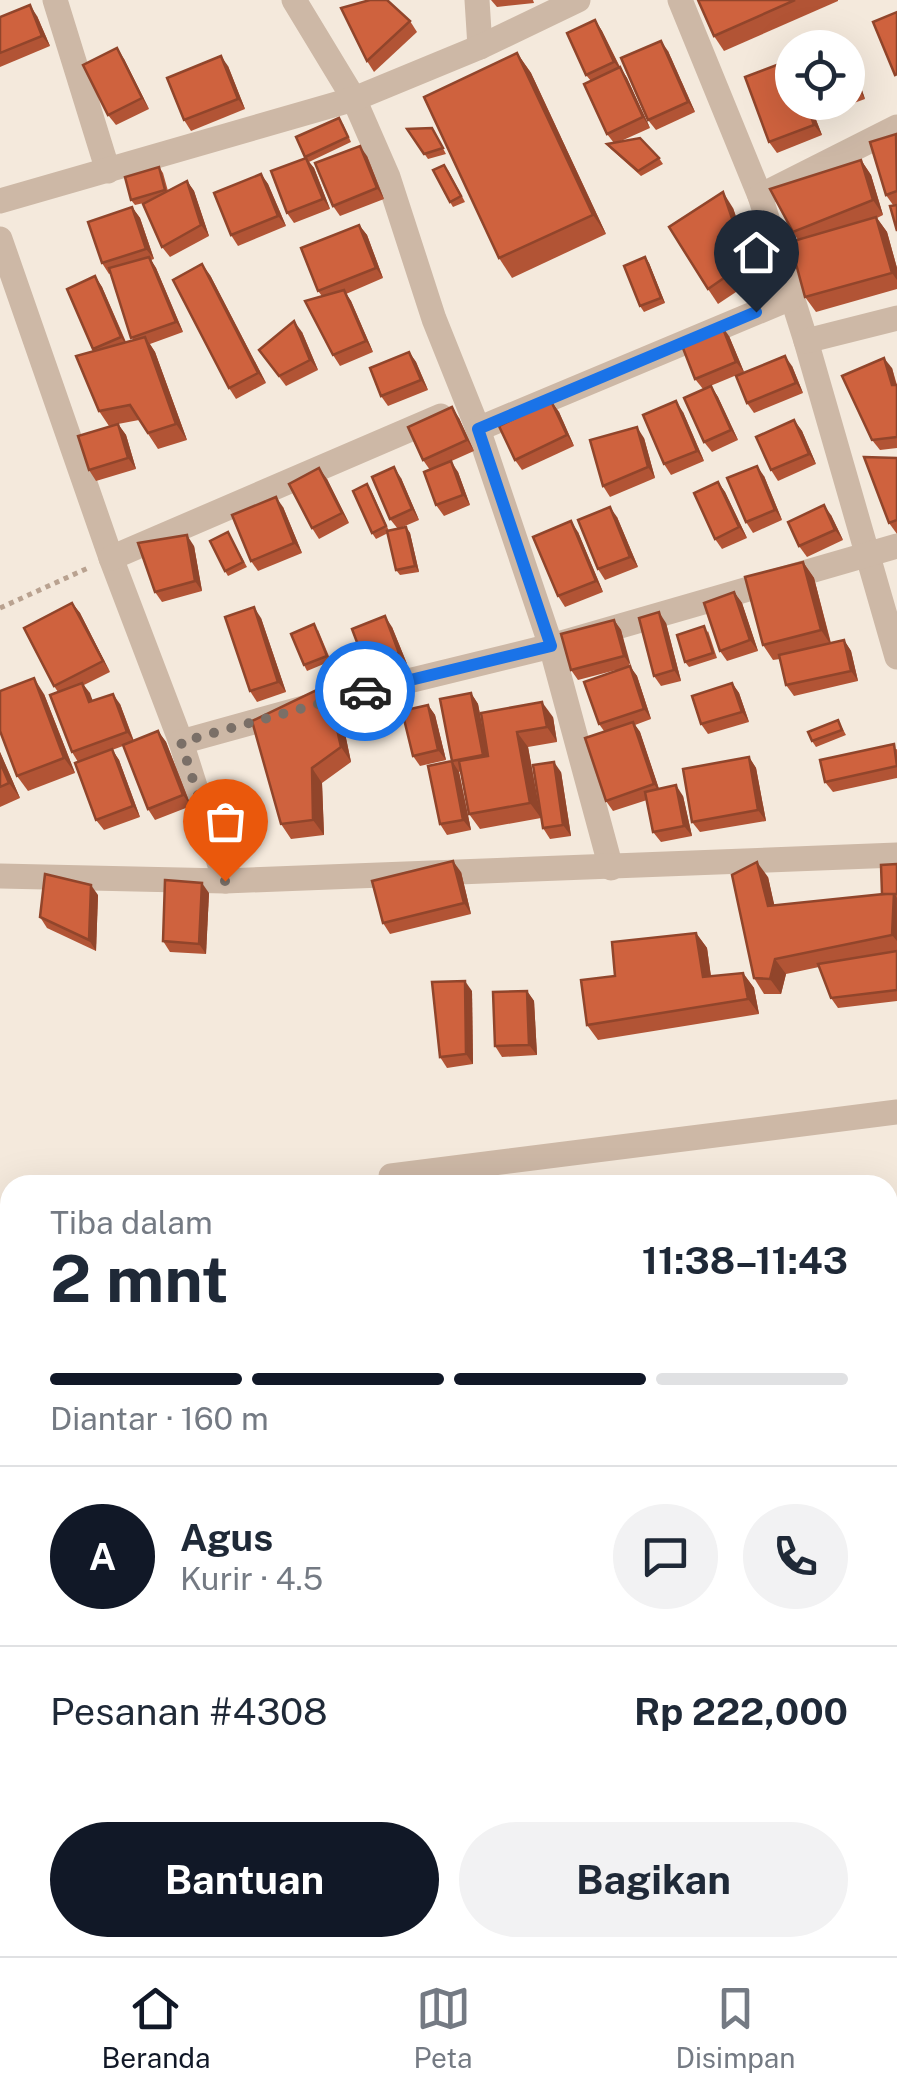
<!DOCTYPE html>
<html lang="id">
<head>
<meta charset="utf-8">
<style>
	body { margin:0; font-family:"Public Sans",sans-serif; background:#f2f2f3; color:#1f2937; height:100vh; display:flex; flex-direction:column; font-size:38px; white-space:nowrap }
	* { box-sizing:border-box; margin:0 }
	p { font-size:32px; color:#747a83 }
	.icon { flex:none; width:55px; height:55px; fill:none; stroke:currentColor; stroke-width:2; stroke-linecap:round; stroke-linejoin:round }
	.map { position:relative; flex:1; overflow:hidden }
	.drawer { position:absolute; left:0px; top:1175px; width:898px; height:782px; display:flex; flex-direction:column; background:#fff; border-radius:30px 30px 0 0; box-shadow:0 10px 40px #0002 }
	.drawer>* { flex:none }
	.buttons { position:absolute; left:775px; top:30px; display:grid; gap:20px }
	.buttons a { display:grid; place-items:center; width:90px; height:90px; border-radius:50%; background:#fff; box-shadow:0 10px 40px #0002; font-size:50px }
	.pin { position:absolute; display:grid; place-items:center; width:85px; height:85px; color:#fff; margin:-102px -42px; border-radius:50% 50% 50% 0; rotate:-45deg; box-shadow:0 0 10px #0007 }
	.pin .icon { rotate:45deg }
	.courier { position:absolute; display:grid; place-items:center; width:100px; height:100px; margin:-50px; border:8px solid #1a73e8; border-radius:50%; background:#fff; color:#222; box-shadow:0 2px 12px #0007 }
	.head em { font-style:normal; font-weight:700 }
	.head div { display:flex; flex-direction:column-reverse }
	.head { display:flex; align-items:center; justify-content:space-between; height:170px; padding:0 50px }
	h1 { font-size:65px; font-weight:700; line-height:75px }
	.bar { display:grid; grid-template-columns:repeat(4,1fr); gap:15px 10px; align-content:center; height:120px; padding:0 50px }
	.bar i { height:12px; border-radius:8px; background:#e0e1e3 }
	.bar .on { background:#111827 }
	.bar p { grid-column:span 4 }
	.line { display:flex; align-items:center; gap:25px; padding:0 50px; border-top:2px solid #e0e1e3 }
	.line div { flex:1 }
	.round { display:grid; place-items:center; flex:none; width:105px; height:105px; border-radius:52px; background:#f2f2f3 }
	.primary-button { display:flex; gap:20px; margin-top:auto; padding:20px 50px }
	.primary-button a { flex:1; height:115px; border-radius:60px; background:#111827; color:#fff; font-size:40px; font-weight:700; line-height:115px; text-align:center }
	.primary-button a+a { background:#f2f2f3; color:#1f2937 }
	.tab-bar { display:flex; justify-content:space-around; align-items:center; height:140px; border-top:2px solid #e0e1e3; background:#fff; font-size:28px; color:#747a83 }
	.tab-bar a { display:grid; justify-items:center; gap:5px }
	.tab-bar .on { color:#111827 }
	.map>svg:first-child { display:block }
	.lines { fill:none; stroke-linecap:round; stroke-linejoin:round }
	.path { stroke:#b9a290; stroke-width:5; stroke-dasharray:5 5; stroke-linecap:butt }
	.lane { stroke:#cdb8a6; stroke-width:18 }
	.street { stroke:#cdb8a6; stroke-width:25 }
	.wall { fill:#b25435 }
	.shaded-wall { fill:#91452b }
	.building { fill:#cf623e; stroke:#91452b; stroke-width:2.5 }
	.done { stroke:#7a6f67; stroke-width:10; stroke-dasharray:0 18 }
	.route { stroke:#1a73e8; stroke-width:12 }
</style>
</head>
<body>
<div class="map">
<svg width="897" height="1956" viewBox="0 0 897 1956">
	<rect width="100%" height="100%" fill="#f4e9dc"/>
	<g class="lines">
		<polyline class="path" points="0,608 88,568"/>
		<polyline class="lane" points="888,1541 897,1539"/>
		<g class="street">
			<polyline points="55,0 108,171"/>
			<polyline points="294,0 354,99 388,177 434,319 478,429 551,646 611,868"/>
			<polyline points="477,0 480,47"/>
			<polyline points="680,0 760,196 806,341 897,657"/>
			<polyline points="760,196 897,127"/>
			<polyline points="0,201 354,99 480,47 578,0"/>
			<polyline points="0,239 111,558 181,742 225,881"/>
			<polyline points="806,341 897,318"/>
			<polyline points="478,429 791,298"/>
			<polyline points="111,558 441,416"/>
			<polyline points="181,742 347,696 551,646 897,546"/>
			<polyline points="0,876 225,881 897,855"/>
			<polyline points="391,1176 897,1112"/>
			<polyline points="0,1350 10,1348"/>
			<polyline points="888,1378 897,1377"/>
			<polyline points="0,1491 10,1490"/>
			<polyline points="888,1820 897,1819"/>
		</g>
	</g>
	<g class="wall">
		<polygon points="491,0 533,0 534,3 497,7"/>
		<polygon points="698,0 838,0 838,1 724,51 714,36"/>
		<polygon points="37,16 50,46 0,67 0,17"/>
		<polygon points="595,20 602,31 620,67 627,78 650,128 621,141 659,158 663,164 641,176 611,149 607,144 614,143 607,134 591,81 586,75"/>
		<polygon points="410,21 417,32 374,72 367,61"/>
		<polygon points="848,50 865,99 821,115 813,102 848,102"/>
		<polygon points="668,51 695,112 656,130 648,120"/>
		<polygon points="517,53 531,73 606,234 512,278 499,258"/>
		<polygon points="124,59 149,109 116,125 108,115"/>
		<polygon points="228,66 245,109 191,131 184,120"/>
		<polygon points="809,102 822,135 777,153 769,142"/>
		<polygon points="343,124 351,142 309,162 314,168 330,209 294,223 287,213 306,158 296,137"/>
		<polygon points="432,128 446,154 428,159 407,129"/>
		<polygon points="897,135 897,204 893,205 886,195"/>
		<polygon points="367,156 384,199 340,216 333,206"/>
		<polygon points="861,160 871,175 883,215 877,218 887,232 897,268 897,289 816,312 805,297 798,240 793,232"/>
		<polygon points="159,167 163,173 168,191 187,181 194,191 209,236 170,257 162,247 148,202 135,205 131,200"/>
		<polygon points="448,170 465,202 453,207 450,202"/>
		<polygon points="261,174 268,184 286,226 238,246 231,235"/>
		<polygon points="132,207 140,218 154,259 151,260 156,268 183,332 150,344 155,352 187,440 158,449 139,420 118,424 126,435 136,469 96,481 89,470 117,424 109,426 99,411 94,351 67,289 95,276 102,287 126,342 133,340 111,273 109,274 102,263"/>
		<polygon points="733,208 757,278 718,304 708,289"/>
		<polygon points="359,225 367,235 383,278 346,294 351,301 373,352 340,366 333,355 322,296 318,291"/>
		<polygon points="645,257 649,263 665,303 644,312 640,306"/>
		<polygon points="210,275 266,383 236,399 229,388"/>
		<polygon points="302,332 318,370 286,386 259,350"/>
		<polygon points="729,336 744,372 703,389 695,379"/>
		<polygon points="409,352 416,362 428,390 388,406 381,396"/>
		<polygon points="792,366 803,393 754,413 747,403"/>
		<polygon points="892,368 897,385 897,448 880,450 872,440"/>
		<polygon points="711,386 718,397 738,440 712,452 704,442"/>
		<polygon points="551,401 559,412 574,446 522,470 515,460"/>
		<polygon points="683,412 704,461 671,475 664,464"/>
		<polygon points="459,418 474,451 447,463 458,472 470,505 444,516 436,505 430,470 423,460"/>
		<polygon points="794,420 802,431 816,464 778,481 771,470"/>
		<polygon points="644,438 655,478 610,497 603,486"/>
		<polygon points="897,458 897,534 889,523"/>
		<polygon points="764,476 782,520 753,533 746,522"/>
		<polygon points="401,478 419,520 398,529 406,527 410,533 419,572 400,575 396,570 388,533 376,539 372,533 371,490 389,531 398,529 390,519"/>
		<polygon points="327,479 349,523 319,539 312,528"/>
		<polygon points="718,482 725,492 747,538 722,549 715,539"/>
		<polygon points="283,507 302,553 258,571 251,561"/>
		<polygon points="831,515 843,540 807,557 799,546"/>
		<polygon points="617,517 638,567 605,580 598,569"/>
		<polygon points="228,532 247,567 228,576 225,571"/>
		<polygon points="578,532 603,592 565,607 558,596"/>
		<polygon points="194,546 202,591 162,602 155,592"/>
		<polygon points="803,562 814,578 831,643 844,640 851,651 858,681 794,696 786,685 780,659 773,660 763,645"/>
		<polygon points="734,592 742,603 758,651 727,661 720,651"/>
		<polygon points="72,603 80,613 110,672 84,685 93,701 120,704 134,741 158,731 166,742 191,806 155,820 148,809 123,746 112,750 119,760 140,817 104,830 96,820 78,762 72,752 58,692 54,686"/>
		<polygon points="261,618 286,692 257,702 250,691"/>
		<polygon points="614,620 621,630 630,667 637,676 651,719 635,725 640,732 659,789 683,796 692,836 661,842 653,832 647,800 613,811 606,801 604,731 599,724 616,670 578,680 571,670"/>
		<polygon points="666,623 681,681 661,686 654,676"/>
		<polygon points="392,627 407,664 374,677 366,666"/>
		<polygon points="318,630 331,661 307,671 304,665"/>
		<polygon points="708,631 717,658 689,667 685,662"/>
		<polygon points="732,683 739,693 749,722 708,734 701,724"/>
		<polygon points="471,693 478,704 488,756 481,713 553,717 557,742 528,747 541,818 480,829 469,814 461,771 459,772 471,830 447,835 440,824 452,761"/>
		<polygon points="44,694 75,773 28,791 17,776"/>
		<polygon points="338,700 351,762 322,783 324,835 291,839 281,824"/>
		<polygon points="428,705 435,715 446,760 420,766 413,756"/>
		<polygon points="838,720 846,735 816,747 812,741"/>
		<polygon points="897,749 897,778 833,792 825,782"/>
		<polygon points="0,752 20,798 0,807"/>
		<polygon points="749,757 756,768 766,821 700,832 692,822"/>
		<polygon points="561,772 571,836 550,839 543,828"/>
		<polygon points="897,864 897,1001 838,1008 831,998 819,967 786,974 781,994 764,994 754,978 768,877 774,905 882,894"/>
		<polygon points="461,872 471,914 390,934 383,923"/>
		<polygon points="209,893 206,954 170,952 163,941"/>
		<polygon points="98,895 96,951 47,928 40,917"/>
		<polygon points="696,933 707,948 711,976 743,973 754,988 759,1014 598,1040 587,1025 615,976"/>
		<polygon points="472,991 473,1064 447,1068 440,1057"/>
		<polygon points="527,991 534,1001 537,1055 502,1057 495,1046"/>
		<polygon points="888,1312 896,1322 897,1356 888,1358"/>
		<polygon points="0,1358 7,1368 10,1399 6,1399 10,1405 10,1443 0,1443"/>
		<polygon points="897,1380 897,1431 888,1432 888,1381"/>
		<polygon points="0,1445 6,1445 9,1450 10,1482 0,1483"/>
		<polygon points="10,1498 10,1545 0,1547 0,1501"/>
	</g>
	<g class="shaded-wall">
		<polygon points="30,5 37,16 50,46 42,36"/>
		<polygon points="595,20 602,31 622,72 614,62"/>
		<polygon points="661,41 668,51 695,112 688,102"/>
		<polygon points="117,48 124,59 149,109 142,98"/>
		<polygon points="848,50 865,99 858,88 848,60"/>
		<polygon points="517,53 531,73 606,234 593,215"/>
		<polygon points="221,56 228,66 245,109 238,99"/>
		<polygon points="620,67 627,78 650,128 643,117"/>
		<polygon points="806,102 809,102 822,135 814,125"/>
		<polygon points="360,146 367,156 384,199 377,188"/>
		<polygon points="306,158 314,168 330,209 323,199"/>
		<polygon points="861,160 871,175 883,215 873,200"/>
		<polygon points="261,174 268,184 286,226 278,216"/>
		<polygon points="187,181 194,191 209,236 201,225"/>
		<polygon points="723,192 733,208 757,278 747,262"/>
		<polygon points="132,207 140,218 154,259 146,249"/>
		<polygon points="876,217 887,232 897,268 897,280 892,273"/>
		<polygon points="359,225 367,235 383,278 376,268"/>
		<polygon points="149,257 156,268 183,332 176,322"/>
		<polygon points="645,257 649,263 665,303 661,298"/>
		<polygon points="202,264 210,275 266,383 258,373"/>
		<polygon points="95,276 102,287 128,348 121,337"/>
		<polygon points="344,290 351,301 373,352 366,341"/>
		<polygon points="294,321 302,332 318,370 310,360"/>
		<polygon points="722,326 729,336 744,372 736,362"/>
		<polygon points="145,337 155,352 187,440 176,424"/>
		<polygon points="409,352 416,362 428,390 421,380"/>
		<polygon points="785,356 792,366 803,393 796,383"/>
		<polygon points="884,358 892,368 897,388 892,385"/>
		<polygon points="711,386 718,397 738,440 731,430"/>
		<polygon points="551,401 559,412 574,446 567,435"/>
		<polygon points="676,401 683,412 704,461 697,451"/>
		<polygon points="452,407 459,418 474,451 467,440"/>
		<polygon points="794,420 802,431 816,464 809,454"/>
		<polygon points="118,424 126,435 136,469 128,458"/>
		<polygon points="637,427 644,438 655,478 648,467"/>
		<polygon points="451,461 458,472 470,505 463,495"/>
		<polygon points="757,466 764,476 782,520 775,510"/>
		<polygon points="394,467 401,478 419,520 412,509"/>
		<polygon points="319,468 327,479 349,523 342,513"/>
		<polygon points="718,482 725,492 747,538 739,527"/>
		<polygon points="276,497 283,507 302,553 294,543"/>
		<polygon points="824,505 831,515 843,540 835,530"/>
		<polygon points="610,507 617,517 638,567 630,557"/>
		<polygon points="571,521 578,532 603,592 596,581"/>
		<polygon points="406,527 410,533 419,572 415,566"/>
		<polygon points="187,535 194,546 202,591 195,581"/>
		<polygon points="803,562 814,578 831,645 821,630"/>
		<polygon points="734,592 742,603 758,651 750,640"/>
		<polygon points="72,603 80,613 110,672 103,661"/>
		<polygon points="254,607 261,618 286,692 278,682"/>
		<polygon points="659,612 666,623 681,681 674,670"/>
		<polygon points="385,616 392,627 407,664 399,653"/>
		<polygon points="614,620 621,630 631,666 624,656"/>
		<polygon points="844,640 851,651 858,681 851,671"/>
		<polygon points="630,666 637,676 651,719 644,709"/>
		<polygon points="34,678 44,694 75,773 64,758"/>
		<polygon points="82,683 90,693 97,713 89,702"/>
		<polygon points="732,683 739,693 749,722 742,712"/>
		<polygon points="327,685 338,700 351,762 341,747"/>
		<polygon points="471,693 478,704 490,766 483,755"/>
		<polygon points="113,694 120,704 134,742 127,732"/>
		<polygon points="542,702 553,717 557,742 547,727"/>
		<polygon points="428,705 435,715 446,760 438,750"/>
		<polygon points="633,722 640,732 661,795 654,784"/>
		<polygon points="158,731 166,742 191,806 183,795"/>
		<polygon points="517,732 528,747 541,818 530,803"/>
		<polygon points="112,749 119,760 140,817 133,806"/>
		<polygon points="0,752 20,798 9,783 0,762"/>
		<polygon points="749,757 756,768 766,821 758,810"/>
		<polygon points="452,761 459,772 471,830 463,820"/>
		<polygon points="554,762 561,772 571,836 563,825"/>
		<polygon points="312,768 322,783 324,835 313,820"/>
		<polygon points="676,785 683,796 692,836 684,826"/>
		<polygon points="453,861 461,872 471,914 464,903"/>
		<polygon points="757,862 768,877 778,921 768,906"/>
		<polygon points="202,883 209,893 206,954 199,944"/>
		<polygon points="91,885 98,895 96,951 89,940"/>
		<polygon points="894,893 897,898 897,941 892,935"/>
		<polygon points="696,933 707,948 713,992 703,977"/>
		<polygon points="775,959 786,974 781,994 770,979"/>
		<polygon points="743,973 754,988 759,1014 748,999"/>
		<polygon points="465,981 472,991 473,1064 466,1054"/>
		<polygon points="527,991 534,1001 537,1055 529,1045"/>
		<polygon points="888,1312 896,1322 897,1348 895,1345"/>
		<polygon points="0,1358 7,1368 10,1397 3,1388"/>
		<polygon points="4,1397 10,1405 10,1436 7,1432"/>
		<polygon points="6,1445 9,1450 10,1477 9,1476"/>
	</g>
	<g class="building">
		<polygon points="370,0 387,0 410,21 367,61 341,8"/>
		<polygon points="698,0 795,0 714,36"/>
		<polygon points="30,5 42,36 0,53 0,17"/>
		<polygon points="897,12 897,74 895,75 873,22"/>
		<polygon points="595,20 614,62 586,75 567,33"/>
		<polygon points="839,37 843,48 812,48"/>
		<polygon points="661,41 688,102 648,120 621,58"/>
		<polygon points="117,48 142,98 108,115 83,65"/>
		<polygon points="517,53 593,215 499,258 424,97"/>
		<polygon points="221,56 238,99 184,120 167,78"/>
		<polygon points="790,60 792,67 792,102 806,102 814,125 769,142 745,77"/>
		<polygon points="848,60 858,88 848,92"/>
		<polygon points="620,67 643,117 607,134 584,84"/>
		<polygon points="339,118 348,137 305,157 296,137"/>
		<polygon points="432,128 443,148 424,154 407,129"/>
		<polygon points="896,134 897,191 886,195 870,142"/>
		<polygon points="640,138 659,158 638,171 607,144"/>
		<polygon points="360,146 377,188 333,206 315,163"/>
		<polygon points="306,158 323,199 287,213 271,171"/>
		<polygon points="861,160 873,200 793,232 770,189"/>
		<polygon points="444,165 461,196 450,202 433,170"/>
		<polygon points="159,167 165,190 131,200 125,177"/>
		<polygon points="261,174 278,216 231,235 214,193"/>
		<polygon points="187,181 201,225 162,247 143,204"/>
		<polygon points="723,192 747,262 708,289 669,227"/>
		<polygon points="897,205 897,231 890,206"/>
		<polygon points="132,207 146,249 102,263 88,222"/>
		<polygon points="876,217 892,273 805,297 790,242"/>
		<polygon points="359,225 376,268 318,291 301,248"/>
		<polygon points="149,257 176,322 131,338 109,268"/>
		<polygon points="645,257 661,298 640,306 624,266"/>
		<polygon points="202,264 258,373 229,388 173,280"/>
		<polygon points="95,276 121,337 93,349 67,289"/>
		<polygon points="344,290 366,341 333,355 305,301"/>
		<polygon points="294,321 310,360 279,376 259,350"/>
		<polygon points="722,326 736,362 695,379 681,343"/>
		<polygon points="145,337 176,424 148,433 130,405 99,411 76,356"/>
		<polygon points="409,352 421,380 381,396 370,368"/>
		<polygon points="785,356 796,383 747,403 736,376"/>
		<polygon points="884,358 892,385 897,385 897,437 872,440 842,376"/>
		<polygon points="711,386 731,430 704,442 684,398"/>
		<polygon points="551,401 567,435 515,460 499,426"/>
		<polygon points="676,401 697,451 664,464 643,415"/>
		<polygon points="452,407 467,440 423,460 408,427"/>
		<polygon points="794,420 809,454 771,470 756,437"/>
		<polygon points="118,424 128,458 89,470 78,436"/>
		<polygon points="637,427 648,467 603,486 590,440"/>
		<polygon points="864,457 897,458 897,520 889,523"/>
		<polygon points="451,461 463,495 436,505 424,472"/>
		<polygon points="757,466 775,510 746,522 727,478"/>
		<polygon points="394,467 412,509 390,519 372,477"/>
		<polygon points="319,468 342,513 312,528 289,484"/>
		<polygon points="718,482 739,527 715,539 694,493"/>
		<polygon points="367,484 386,526 372,533 353,491"/>
		<polygon points="276,497 294,543 251,561 232,515"/>
		<polygon points="824,505 835,530 799,546 788,522"/>
		<polygon points="610,507 630,557 598,569 578,520"/>
		<polygon points="571,521 596,581 558,596 533,537"/>
		<polygon points="406,527 415,566 396,570 387,531"/>
		<polygon points="228,532 243,562 225,571 210,541"/>
		<polygon points="187,535 195,581 155,592 138,543"/>
		<polygon points="803,562 821,630 763,645 745,577"/>
		<polygon points="734,592 750,640 720,651 704,603"/>
		<polygon points="72,603 103,661 54,686 24,628"/>
		<polygon points="254,607 278,682 250,691 225,617"/>
		<polygon points="659,612 674,670 654,676 639,618"/>
		<polygon points="385,616 399,653 366,666 352,629"/>
		<polygon points="614,620 624,656 571,670 561,634"/>
		<polygon points="314,624 327,656 304,665 291,634"/>
		<polygon points="704,626 713,653 685,662 677,635"/>
		<polygon points="844,640 851,671 786,685 779,655"/>
		<polygon points="630,666 644,709 599,724 584,682"/>
		<polygon points="34,678 64,758 17,776 0,731 0,691"/>
		<polygon points="82,683 89,702 113,694 127,732 72,752 50,695"/>
		<polygon points="732,683 742,712 701,724 692,696"/>
		<polygon points="327,685 341,747 312,768 313,820 281,824 252,721"/>
		<polygon points="471,693 483,755 452,761 463,820 440,824 428,766 452,761 440,699"/>
		<polygon points="542,702 547,727 517,732 530,803 469,814 459,761 488,756 481,713"/>
		<polygon points="428,705 438,750 413,756 402,711"/>
		<polygon points="838,720 842,730 812,741 808,732"/>
		<polygon points="633,722 654,784 606,801 585,738"/>
		<polygon points="158,731 183,795 148,809 123,745"/>
		<polygon points="894,744 897,766 825,782 820,760"/>
		<polygon points="112,749 133,806 96,820 75,763"/>
		<polygon points="749,757 758,810 692,822 683,769"/>
		<polygon points="0,762 9,783 0,787"/>
		<polygon points="554,762 563,825 543,828 533,765"/>
		<polygon points="676,785 684,826 653,832 645,792"/>
		<polygon points="453,861 464,903 383,923 372,881"/>
		<polygon points="757,862 768,906 894,893 892,935 775,959 770,979 754,978 732,875"/>
		<polygon points="897,864 897,894 882,894 881,865"/>
		<polygon points="45,874 91,885 89,940 40,917"/>
		<polygon points="165,880 202,883 199,944 163,941"/>
		<polygon points="696,933 703,977 743,973 748,999 587,1025 581,980 615,976 612,942"/>
		<polygon points="897,951 897,990 831,998 818,964"/>
		<polygon points="465,981 466,1054 440,1057 432,982"/>
		<polygon points="527,991 529,1045 495,1046 493,992"/>
		<polygon points="888,1312 895,1345 888,1346"/>
		<polygon points="0,1358 3,1388 0,1388"/>
		<polygon points="897,1380 897,1415 888,1416 888,1381"/>
		<polygon points="0,1397 4,1397 7,1432 0,1432"/>
		<polygon points="0,1445 6,1445 9,1476 0,1477"/>
		<polygon points="10,1498 10,1533 0,1535 0,1501"/>
	</g>
	<g class="lines">
		<polyline class="done" points="225,881 181,742 365,691"/>
		<polyline class="route" points="365,691 551,646 478,429 756,312"/>
	</g>
</svg>
<div class="buttons">
<a><svg class="icon" aria-label="locate" viewBox="0 0 24 24"><circle cx="12" cy="12" r="6"/><path d="M12 2v4M12 18v4M2 12h4M18 12h4"/></svg></a>
</div>
<div class="pin" style="left:225px;top:881px;background:#ea580c"><svg class="icon" aria-label="bag" viewBox="0 0 24 24"><path d="M5 8h14l-1 12H6zM9 8a3 3 0 0 1 6 0"/></svg></div>
<div class="pin" style="left:756px;top:312px;background:#1f2937"><svg class="icon" aria-label="home" viewBox="0 0 24 24"><path d="M3 11l9-7 9 7M6 9v11h12V9"/></svg></div>
<div class="courier" style="left:365px;top:691px"><svg class="icon" aria-label="car" viewBox="0 0 24 24"><path d="M5 17H2v-5l4-1 3-4h7l3 4 3 1v5h-3M9 17h6M6 11h13"/><circle cx="7" cy="17" r="2"/><circle cx="17" cy="17" r="2"/></svg></div>
<section class="drawer">
<div class="head"><div><h1>2 mnt</h1><p>Tiba dalam</p></div><em>11:38–11:43</em></div>
<div class="bar"><i class="on"></i><i class="on"></i><i class="on"></i><i></i><p>Diantar · 160 m</p></div>
<div class="line" style="height:180px"><b class="round" style="background:#111827;color:#fff">A</b><div><b>Agus</b><p>Kurir · 4.5</p></div><a class="round"><svg class="icon" aria-label="chat" viewBox="0 0 24 24"><path d="M4 5h16v11H9l-5 4z"/></svg></a><a class="round"><svg class="icon" aria-label="phone" viewBox="0 0 24 24"><path d="M5 4h4l2 5-3 2q2 4 5 5l2-3 5 2v4C11 20 4 13 5 4z"/></svg></a></div>
<div class="line" style="height:130px"><div>Pesanan #4308</div><b>Rp 222,000</b></div>
<div class="primary-button"><a>Bantuan</a><a>Bagikan</a></div>
</section>
</div>
<nav class="tab-bar">
<a class="on"><svg class="icon" aria-label="home" viewBox="0 0 24 24"><path d="M3 11l9-7 9 7M6 9v11h12V9"/></svg>Beranda</a>
<a><svg class="icon" aria-label="map" viewBox="0 0 24 24"><path d="M3 6l6-2 6 2 6-2v14l-6 2-6-2-6 2zM9 4v14M15 6v14"/></svg>Peta</a>
<a><svg class="icon" aria-label="saved" viewBox="0 0 24 24"><path d="M7 4h10v16l-5-4-5 4z"/></svg>Disimpan</a>
</nav>
</body>
</html>
